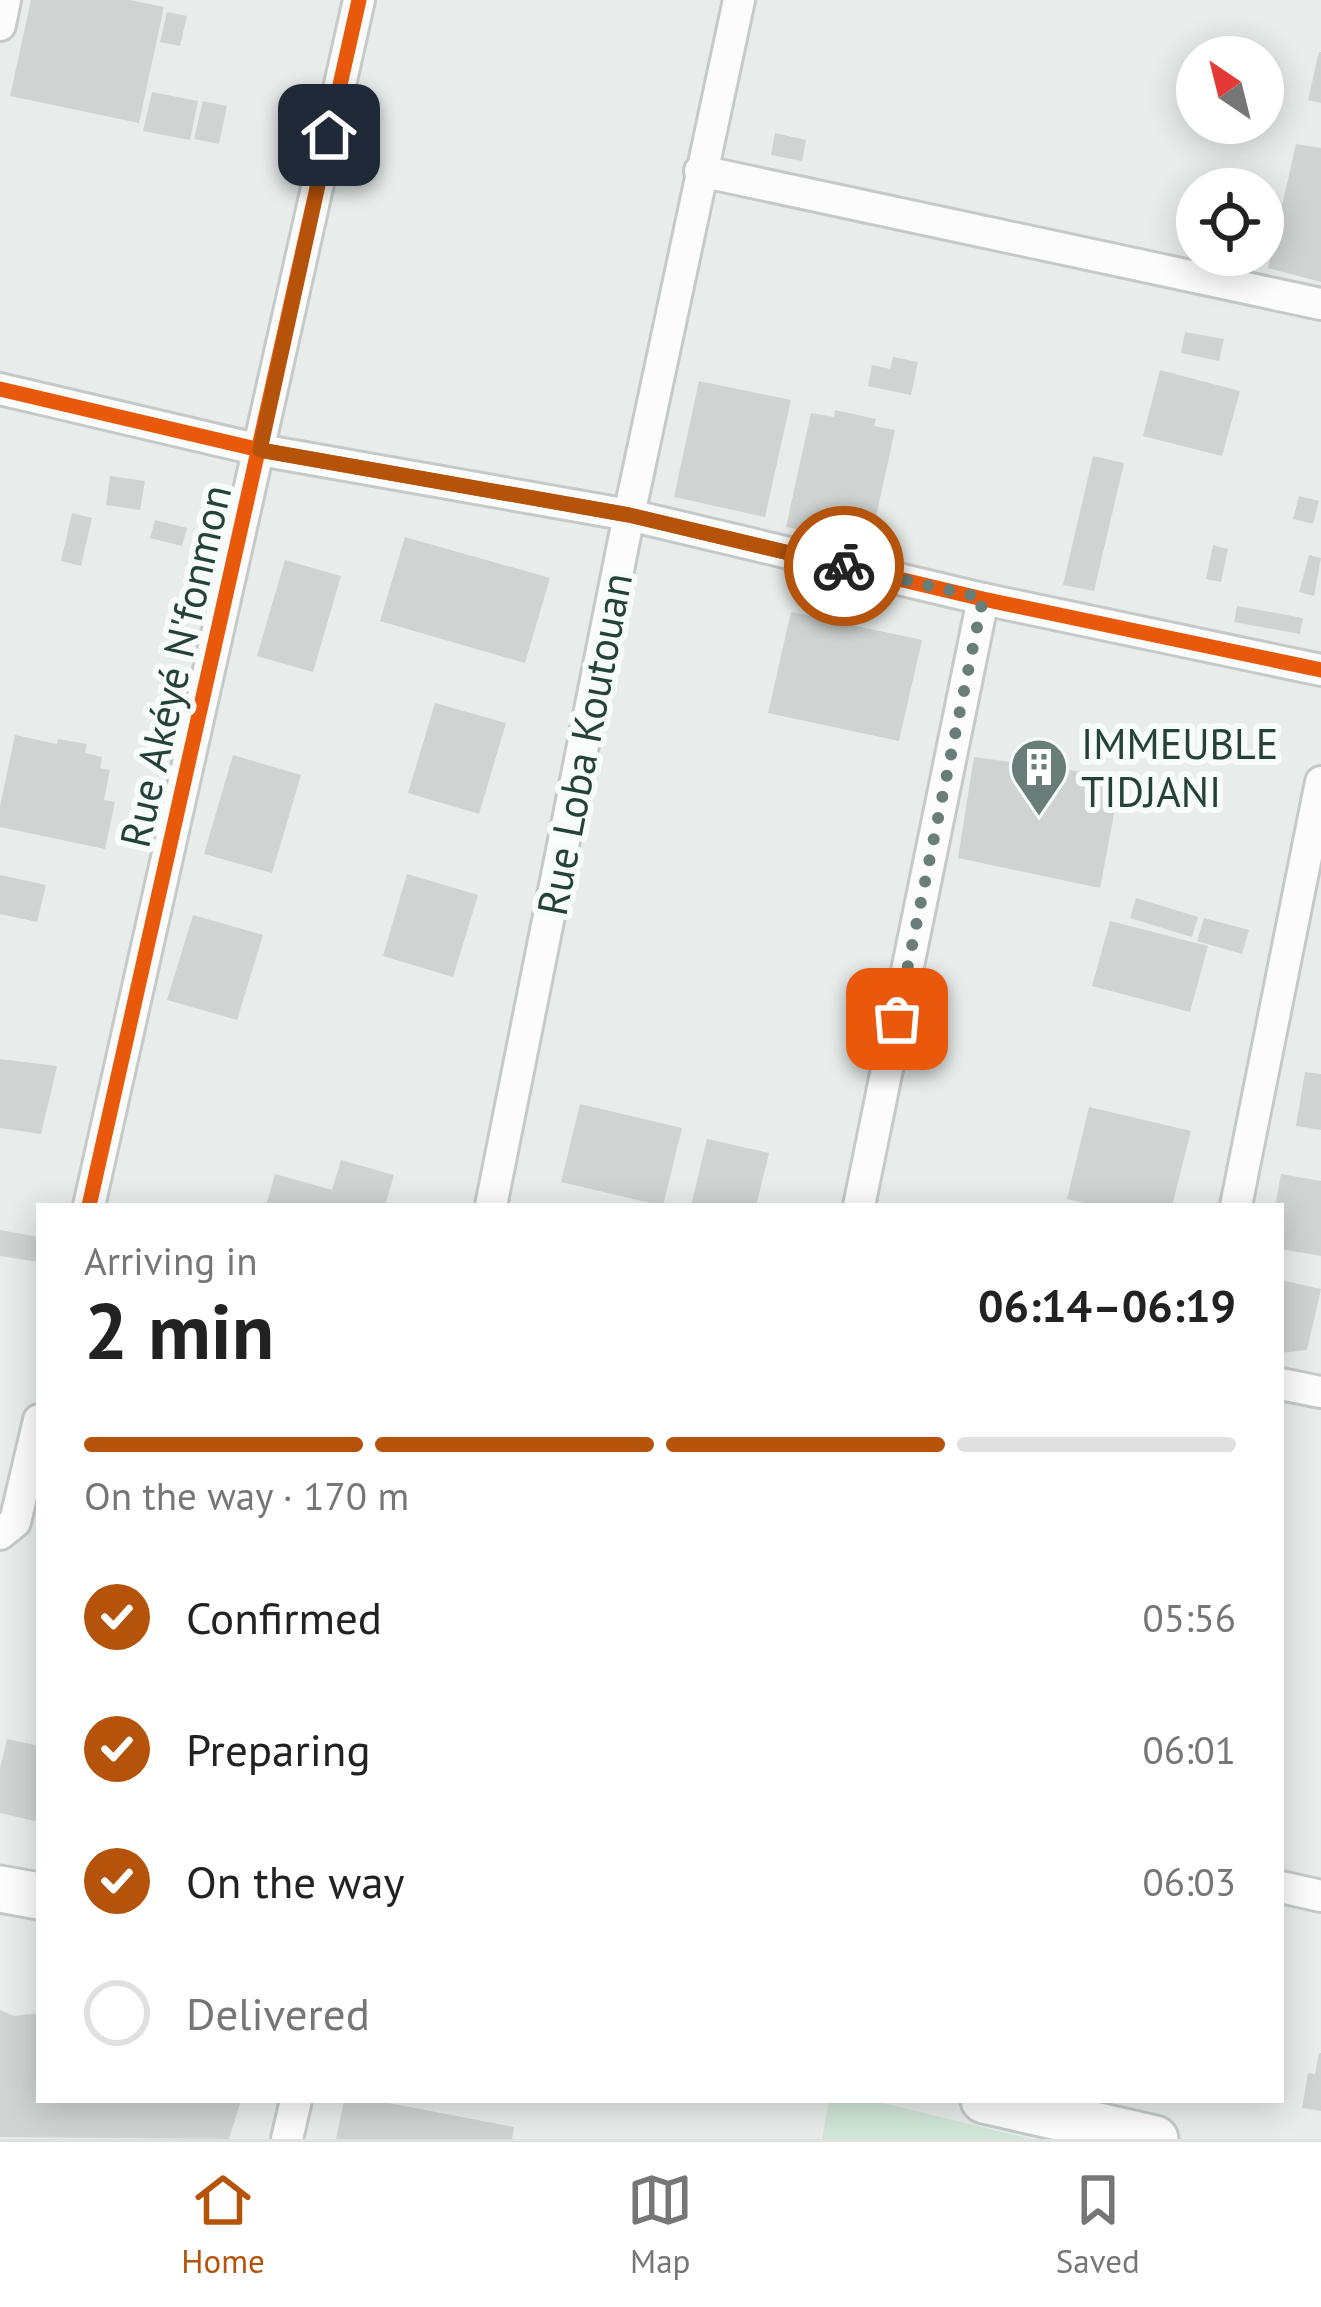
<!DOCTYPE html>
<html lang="en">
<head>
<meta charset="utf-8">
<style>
	body { margin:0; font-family:"PT Sans",sans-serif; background:#f2f2f2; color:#222; height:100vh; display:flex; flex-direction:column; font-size:45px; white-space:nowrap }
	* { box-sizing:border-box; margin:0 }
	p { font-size:39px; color:#767676 }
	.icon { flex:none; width:66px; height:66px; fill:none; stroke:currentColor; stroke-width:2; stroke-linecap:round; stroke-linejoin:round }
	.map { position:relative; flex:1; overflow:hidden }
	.sheet { position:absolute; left:36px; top:1203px; width:1248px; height:900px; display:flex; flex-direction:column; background:#fff; border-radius:0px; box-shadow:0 6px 30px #0003 }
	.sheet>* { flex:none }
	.needle { width:78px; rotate:325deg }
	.buttons { position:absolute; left:1176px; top:36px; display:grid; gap:24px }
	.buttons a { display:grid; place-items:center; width:108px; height:108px; border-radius:50%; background:#fff; box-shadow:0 6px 30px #0003; font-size:60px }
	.pin { position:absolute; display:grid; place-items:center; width:102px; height:102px; color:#fff; margin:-51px; border-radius:24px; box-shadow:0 6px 18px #0006 }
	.courier { position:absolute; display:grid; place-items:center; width:120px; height:120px; margin:-60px; border:9px solid #b45309; border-radius:50%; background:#fff; color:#222; box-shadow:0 3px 15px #0007 }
	.head em { font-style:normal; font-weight:600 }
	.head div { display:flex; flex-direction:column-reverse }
	.head { display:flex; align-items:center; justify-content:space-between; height:204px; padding:0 48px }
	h1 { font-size:78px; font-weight:600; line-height:90px }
	.bar { display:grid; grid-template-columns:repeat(4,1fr); gap:18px 12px; align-content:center; height:144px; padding:0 48px }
	.bar i { height:15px; border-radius:9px; background:#e0e0e0 }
	.bar .on { background:#b45309 }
	.bar p { grid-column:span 4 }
	ol { padding:0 48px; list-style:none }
	li { display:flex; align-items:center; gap:36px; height:132px }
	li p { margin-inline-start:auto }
	li .icon { padding:12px; border-radius:50%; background:#b45309; color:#fff; stroke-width:4 }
	li:last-child { color:#767676 }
	li i { width:66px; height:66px; border:6px solid #e0e0e0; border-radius:50% }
	.tabs { display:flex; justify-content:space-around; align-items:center; height:168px; border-top:3px solid #e0e0e0; background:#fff; font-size:33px; color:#767676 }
	.tabs a { display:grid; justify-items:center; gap:6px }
	.tabs .on { color:#b45309 }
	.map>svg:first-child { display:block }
	.green { fill:#d1e6d8 }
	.building { fill:#cfd4d2 }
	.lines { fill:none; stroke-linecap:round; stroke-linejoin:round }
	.street-casing { stroke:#c5cac8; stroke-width:36 }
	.secondary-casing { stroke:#c3cbc8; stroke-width:51 }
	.street { stroke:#fcfcfc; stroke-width:30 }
	.secondary { stroke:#fcfcfc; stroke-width:45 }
	.cycleway-casing { stroke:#f7fbf9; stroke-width:22 }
	.cycleway { stroke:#e8590c; stroke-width:15 }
	.done { stroke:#697e78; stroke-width:12; stroke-dasharray:0 21.6 }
	.route { stroke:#b45309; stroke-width:15 }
	.labels { text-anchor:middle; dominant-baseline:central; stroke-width:12; stroke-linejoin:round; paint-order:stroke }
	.street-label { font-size:42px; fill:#24423a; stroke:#f7fbf9 }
	.poi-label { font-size:42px; fill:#24423a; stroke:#f7fbf9; text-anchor:start }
</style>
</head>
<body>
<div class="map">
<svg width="1321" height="2139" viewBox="0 0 1321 2139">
	<rect width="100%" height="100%" fill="#e8edeb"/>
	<polygon class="green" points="829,2100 870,2100 1031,2139 822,2139"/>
	<g class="building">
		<polygon points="31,0 130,0 164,7 139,123 10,96"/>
		<polygon points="167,12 187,16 180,46 160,42"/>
		<polygon points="1319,52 1321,52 1321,103 1308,100"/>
		<polygon points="152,92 198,101 190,140 143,131"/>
		<polygon points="203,101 227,106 219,144 194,139"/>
		<polygon points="775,133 806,140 802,161 771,155"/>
		<polygon points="1296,144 1321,148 1321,282 1268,268"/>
		<polygon points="1185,332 1224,339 1219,361 1181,353"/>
		<polygon points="893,357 918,362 911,395 868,386 872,365 890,369"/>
		<polygon points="1160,370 1240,391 1222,456 1143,436"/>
		<polygon points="699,381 791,400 765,517 674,497"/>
		<polygon points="835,410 876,419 874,426 895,430 870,544 786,527 811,413 834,417"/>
		<polygon points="1093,456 1124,463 1094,591 1063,585"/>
		<polygon points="110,476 145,481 140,510 106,505"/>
		<polygon points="1299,496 1319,501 1313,524 1293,519"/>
		<polygon points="72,513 92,518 81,566 61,561"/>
		<polygon points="155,520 187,528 182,546 150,538"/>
		<polygon points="405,537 550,578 525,663 380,621"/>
		<polygon points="1213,545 1228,549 1221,582 1206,579"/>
		<polygon points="1309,555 1321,558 1314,596 1299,592"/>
		<polygon points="285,560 341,576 313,672 257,656"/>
		<polygon points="1237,606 1303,618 1300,634 1234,622"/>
		<polygon points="791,612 922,640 899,741 768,713"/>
		<polygon points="435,703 506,723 479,814 408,793"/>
		<polygon points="15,735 57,744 58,739 87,744 85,753 102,757 100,768 110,770 104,800 115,802 105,849 0,827 0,806"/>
		<polygon points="233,755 301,775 272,873 204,854"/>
		<polygon points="974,757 1121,777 1100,888 958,858"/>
		<polygon points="407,874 478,895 453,977 383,956"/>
		<polygon points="0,875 46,885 37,922 0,914"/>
		<polygon points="1136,898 1198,917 1192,937 1130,918"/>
		<polygon points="193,915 263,935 237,1020 167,1000"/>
		<polygon points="1204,918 1249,930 1242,954 1197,941"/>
		<polygon points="1110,921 1208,946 1190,1012 1092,986"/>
		<polygon points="0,1059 57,1066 41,1134 0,1128"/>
		<polygon points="1305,1072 1321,1074 1321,1130 1296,1126"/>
		<polygon points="580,1104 682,1128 663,1206 561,1182"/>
		<polygon points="1089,1107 1191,1131 1172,1206 1097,1206 1067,1199"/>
		<polygon points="707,1139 769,1153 756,1206 691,1206"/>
		<polygon points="341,1160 394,1175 385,1206 266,1206 275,1174 332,1190"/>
		<polygon points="1281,1174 1321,1181 1321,1256 1281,1249 1281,1206 1275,1206"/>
		<polygon points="0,1230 39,1237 39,1262 0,1256"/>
		<polygon points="1281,1280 1321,1289 1307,1350 1281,1353"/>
		<polygon points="7,1739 39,1746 39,1822 0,1813 0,1768"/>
		<polygon points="0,2010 14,2016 39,2013 39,2100 241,2100 229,2139 0,2137"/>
		<polygon points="1319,2053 1321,2053 1321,2111 1302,2108 1308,2073 1315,2074"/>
		<polygon points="344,2100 373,2100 514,2127 512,2139 336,2139"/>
	</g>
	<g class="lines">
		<g class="street-casing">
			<g id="street">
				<polyline points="0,25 5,0"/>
				<polyline points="700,171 1321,304"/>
				<polyline points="0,389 260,450 629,515 983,599 1321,670"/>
				<polyline points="89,1206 359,0"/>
				<polyline points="491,1206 629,515 739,0"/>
				<polyline points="859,1206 983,599"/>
				<polyline points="1236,1206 1321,782"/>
				<polyline points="1281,1384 1321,1392"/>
				<polyline points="0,1534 15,1522 39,1420"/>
				<polyline points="1281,1887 1321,1896"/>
				<polyline points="287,2139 296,2100"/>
			</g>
		</g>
		<g class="secondary-casing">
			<g id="secondary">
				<polyline points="0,1889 39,1896"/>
				<polyline points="984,2100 1155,2139"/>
			</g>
		</g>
		<use href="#street" class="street"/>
		<use href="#secondary" class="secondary"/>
		<g class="cycleway-casing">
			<g id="cycleway">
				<polyline points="0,389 260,450 629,515 983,599 1321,670"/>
				<polyline points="89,1206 359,0"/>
			</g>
		</g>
		<use href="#cycleway" class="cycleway"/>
	</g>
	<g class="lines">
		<polyline class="done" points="844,566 983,598 897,1019"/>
		<polyline class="route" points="329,135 260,450 629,515 844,566"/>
	</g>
	<defs>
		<g id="building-pin" transform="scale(3)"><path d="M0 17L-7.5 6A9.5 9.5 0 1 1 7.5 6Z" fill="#697e78" stroke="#f7fbf9"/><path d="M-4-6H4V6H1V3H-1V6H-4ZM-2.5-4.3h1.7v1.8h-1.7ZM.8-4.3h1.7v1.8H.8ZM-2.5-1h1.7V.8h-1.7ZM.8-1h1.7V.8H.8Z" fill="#fff"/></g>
	</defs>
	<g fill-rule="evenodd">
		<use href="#building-pin" x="1039" y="767"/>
	</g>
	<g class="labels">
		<g class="street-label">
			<text transform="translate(175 666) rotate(-77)">Rue Akéyé N'fonmon</text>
			<text transform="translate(584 744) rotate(-79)">Rue Loba Koutouan</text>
		</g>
		<g class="poi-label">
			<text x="1081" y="743">IMMEUBLE<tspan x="1081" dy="48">TIDJANI</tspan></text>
		</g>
	</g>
</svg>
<div class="buttons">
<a><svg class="needle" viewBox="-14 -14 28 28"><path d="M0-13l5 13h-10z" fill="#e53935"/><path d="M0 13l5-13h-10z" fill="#767676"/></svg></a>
<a><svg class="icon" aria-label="locate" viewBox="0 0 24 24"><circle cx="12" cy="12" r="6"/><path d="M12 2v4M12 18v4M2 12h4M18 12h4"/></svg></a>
</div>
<div class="pin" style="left:897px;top:1019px;background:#ea580c"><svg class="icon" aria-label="bag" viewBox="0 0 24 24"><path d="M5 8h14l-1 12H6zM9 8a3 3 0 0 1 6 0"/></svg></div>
<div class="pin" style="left:329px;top:135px;background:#1f2937"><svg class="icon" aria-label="home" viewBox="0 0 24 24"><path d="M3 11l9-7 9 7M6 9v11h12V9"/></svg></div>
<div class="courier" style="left:844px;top:566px"><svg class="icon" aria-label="bike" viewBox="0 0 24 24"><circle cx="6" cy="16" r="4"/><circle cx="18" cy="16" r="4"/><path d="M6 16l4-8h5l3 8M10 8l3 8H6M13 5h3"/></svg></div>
<section class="sheet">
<div class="head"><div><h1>2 min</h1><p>Arriving in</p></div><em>06:14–06:19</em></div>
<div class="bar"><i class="on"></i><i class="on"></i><i class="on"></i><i></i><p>On the way · 170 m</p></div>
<ol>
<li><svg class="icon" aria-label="check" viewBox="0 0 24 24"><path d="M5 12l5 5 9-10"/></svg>Confirmed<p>05:56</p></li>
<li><svg class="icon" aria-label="check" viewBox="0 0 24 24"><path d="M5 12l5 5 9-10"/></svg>Preparing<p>06:01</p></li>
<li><svg class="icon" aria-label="check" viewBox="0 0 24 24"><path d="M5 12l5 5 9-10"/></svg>On the way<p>06:03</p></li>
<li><i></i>Delivered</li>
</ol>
</section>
</div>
<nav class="tabs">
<a class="on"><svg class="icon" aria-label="home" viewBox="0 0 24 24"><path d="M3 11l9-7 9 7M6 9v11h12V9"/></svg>Home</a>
<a><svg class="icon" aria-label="map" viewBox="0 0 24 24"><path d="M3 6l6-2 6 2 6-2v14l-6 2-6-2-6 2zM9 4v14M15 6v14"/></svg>Map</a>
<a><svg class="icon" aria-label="saved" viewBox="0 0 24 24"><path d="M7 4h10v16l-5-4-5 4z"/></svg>Saved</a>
</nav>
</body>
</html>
